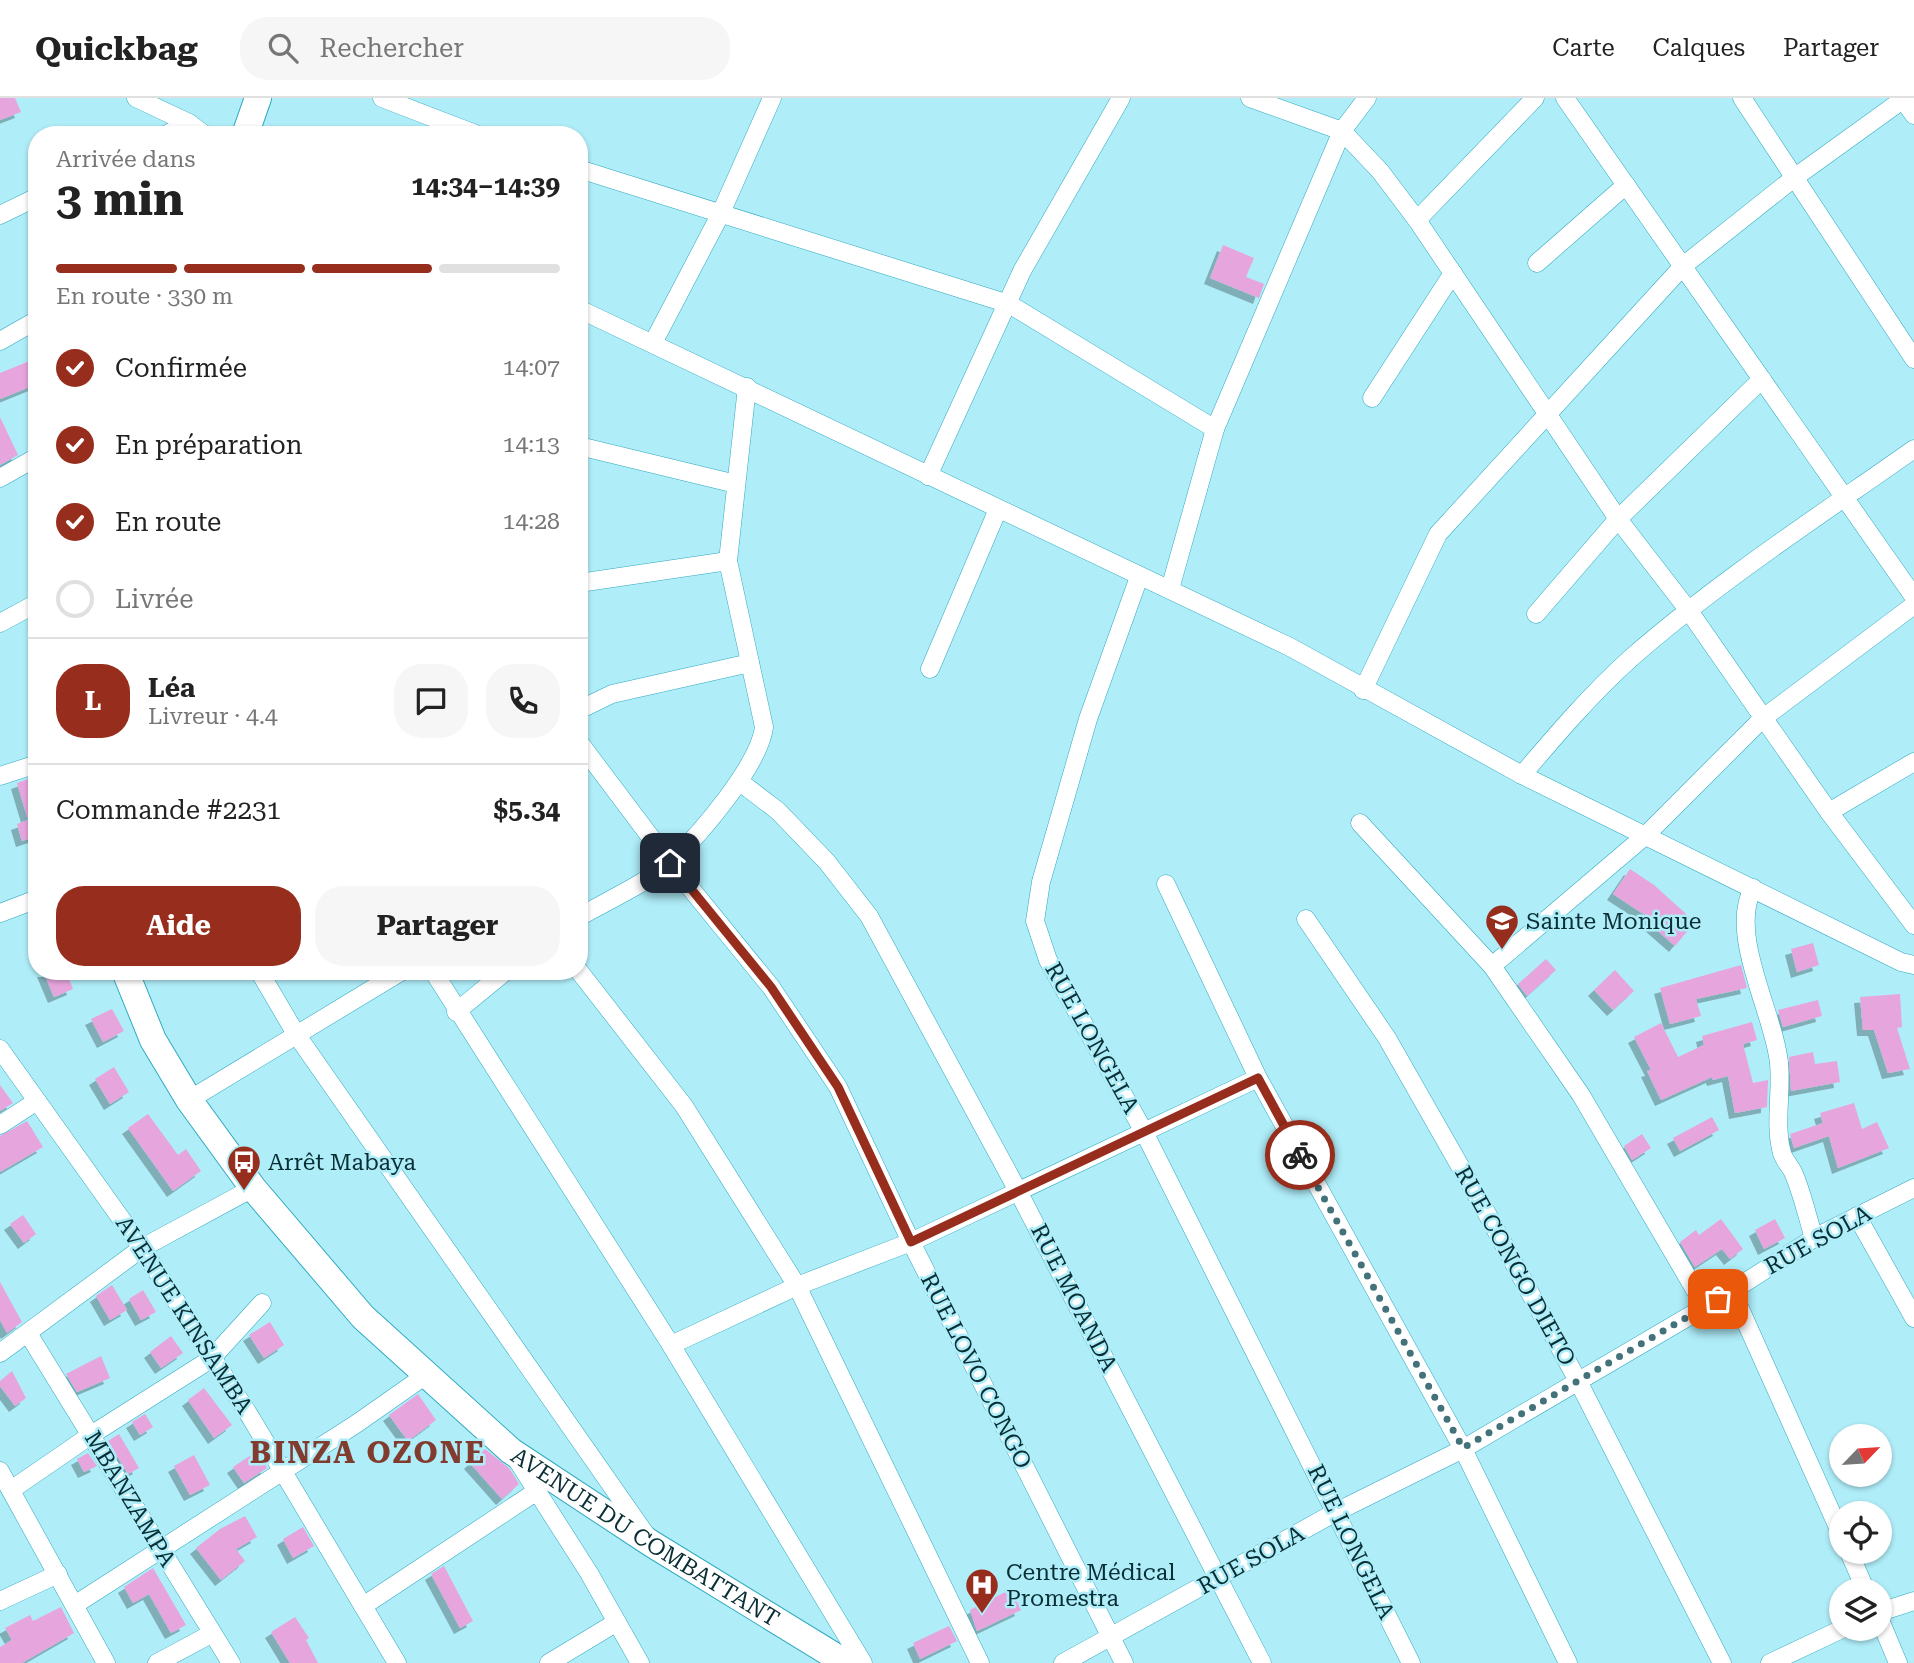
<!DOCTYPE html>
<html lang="fr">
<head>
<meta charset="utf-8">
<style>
	body { margin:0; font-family:"Roboto Serif",serif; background:#f6f6f6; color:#222; height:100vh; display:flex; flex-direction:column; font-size:26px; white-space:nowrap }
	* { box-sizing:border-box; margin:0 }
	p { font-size:23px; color:#767676 }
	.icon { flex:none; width:38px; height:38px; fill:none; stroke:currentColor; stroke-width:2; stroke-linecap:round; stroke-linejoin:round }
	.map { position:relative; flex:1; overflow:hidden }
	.panel { position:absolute; left:28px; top:28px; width:560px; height:854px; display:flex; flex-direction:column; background:#fff; border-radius:28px; box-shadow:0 2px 5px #0004 }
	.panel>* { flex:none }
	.needle { width:46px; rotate:65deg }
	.controls { position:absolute; left:1829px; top:1326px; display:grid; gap:14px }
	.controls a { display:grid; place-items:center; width:63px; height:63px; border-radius:50%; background:#fff; box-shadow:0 2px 5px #0004; font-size:35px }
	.pin { position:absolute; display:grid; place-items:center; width:60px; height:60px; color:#fff; margin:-30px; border-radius:14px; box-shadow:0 4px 10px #0006 }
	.courier { position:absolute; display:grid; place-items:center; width:70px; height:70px; margin:-35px; border:5px solid #972d1c; border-radius:50%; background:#fff; color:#222; box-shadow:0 2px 9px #0007 }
	.headline em { font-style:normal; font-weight:700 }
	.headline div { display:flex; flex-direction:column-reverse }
	.headline { display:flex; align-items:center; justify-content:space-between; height:119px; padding:0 28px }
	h1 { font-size:46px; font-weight:700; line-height:52px }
	.bar { display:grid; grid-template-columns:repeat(4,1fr); gap:10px 7px; align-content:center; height:84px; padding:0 28px }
	.bar i { height:9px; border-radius:5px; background:#e0e0e0 }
	.bar .current { background:#972d1c }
	.bar p { grid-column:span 4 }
	.line { display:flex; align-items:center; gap:18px; padding:0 28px; border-top:2px solid #e0e0e0 }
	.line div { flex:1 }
	.round { display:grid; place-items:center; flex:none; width:74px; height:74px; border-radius:28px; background:#f6f6f6 }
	ol { padding:0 28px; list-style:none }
	li { display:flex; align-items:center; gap:21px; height:77px }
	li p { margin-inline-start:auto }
	li .icon { padding:7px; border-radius:50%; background:#972d1c; color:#fff; stroke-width:4 }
	li:last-child { color:#767676 }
	li i { width:38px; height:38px; border:4px solid #e0e0e0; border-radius:50% }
	.action { display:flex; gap:14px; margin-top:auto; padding:14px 28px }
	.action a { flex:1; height:80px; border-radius:28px; background:#972d1c; color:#fff; font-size:28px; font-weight:700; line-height:80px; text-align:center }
	.action a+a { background:#f6f6f6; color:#222 }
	header { display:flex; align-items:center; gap:42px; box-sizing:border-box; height:98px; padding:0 35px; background:#fff; border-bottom:2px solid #e0e0e0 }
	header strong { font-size:33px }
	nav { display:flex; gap:38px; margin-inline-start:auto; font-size:24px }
	.search { width:490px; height:63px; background:#f6f6f6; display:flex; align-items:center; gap:18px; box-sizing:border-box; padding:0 24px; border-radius:28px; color:#767676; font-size:26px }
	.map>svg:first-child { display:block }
	.building { fill:#e7a5dd; filter:url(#shadow) }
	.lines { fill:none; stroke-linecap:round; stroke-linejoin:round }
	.street-casing { stroke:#30aabf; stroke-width:19 }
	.secondary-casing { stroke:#30aabf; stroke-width:28 }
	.street { stroke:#fff; stroke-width:18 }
	.secondary { stroke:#fff; stroke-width:26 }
	.done { stroke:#43727a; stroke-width:7; stroke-dasharray:0 12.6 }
	.route { stroke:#972d1c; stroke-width:9 }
	.labels { text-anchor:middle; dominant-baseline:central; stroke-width:5; stroke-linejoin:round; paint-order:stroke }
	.poi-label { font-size:23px; fill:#092f35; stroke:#afedf9; text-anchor:start }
	.street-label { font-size:23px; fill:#092f35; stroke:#afedf9 }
	.district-label { font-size:30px; font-weight:bold; letter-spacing:2px; fill:#823c2f; stroke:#afedf9 }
</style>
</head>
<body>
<header>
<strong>Quickbag</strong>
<div class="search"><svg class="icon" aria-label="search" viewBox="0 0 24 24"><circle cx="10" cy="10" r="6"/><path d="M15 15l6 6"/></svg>Rechercher</div>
<nav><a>Carte</a><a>Calques</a><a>Partager</a></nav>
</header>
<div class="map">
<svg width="1914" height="1565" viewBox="0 0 1914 1565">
	<defs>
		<filter id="shadow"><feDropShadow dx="-6" dy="6" stdDeviation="0" flood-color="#0004"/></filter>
	</defs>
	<rect width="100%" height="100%" fill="#afedf9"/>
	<g class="building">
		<polygon points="0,0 15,0 21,14 0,22"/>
		<polygon points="1223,147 1254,160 1246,179 1264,186 1259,200 1210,180"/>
		<polygon points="37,260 37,286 0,301 0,275"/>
		<polygon points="0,319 18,357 0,367"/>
		<polygon points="37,678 37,738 22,743 17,726 28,722 17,685"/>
		<polygon points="1630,771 1654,787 1695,824 1675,848 1651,827 1654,823 1613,796"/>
		<polygon points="1813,845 1819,867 1797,874 1791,851"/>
		<polygon points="1546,861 1556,872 1527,898 1518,886"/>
		<polygon points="1741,867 1747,890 1696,901 1701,918 1670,926 1660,890"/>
		<polygon points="1615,872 1634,893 1613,912 1594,892"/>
		<polygon points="43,873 66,873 73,891 54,899"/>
		<polygon points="1900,896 1902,929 1897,930 1910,971 1888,975 1874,932 1863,932 1860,899"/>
		<polygon points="1818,902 1822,918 1783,929 1778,912"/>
		<polygon points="112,911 124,933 103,944 91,921"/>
		<polygon points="1752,924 1757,942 1743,946 1753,985 1768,982 1767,1009 1735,1015 1728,978 1713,982 1712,979 1661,1002 1647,973 1651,972 1634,939 1661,925 1678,959 1704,947 1702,938"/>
		<polygon points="1813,954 1815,966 1837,963 1840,984 1791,993 1789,959"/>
		<polygon points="114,969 129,994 110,1006 95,981"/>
		<polygon points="0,987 13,1005 0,1013"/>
		<polygon points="1854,1005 1862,1031 1877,1024 1889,1050 1838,1070 1829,1038 1794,1050 1790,1036 1823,1025 1820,1015"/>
		<polygon points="148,1016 178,1057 186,1051 201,1073 173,1093 128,1030"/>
		<polygon points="1712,1019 1719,1032 1680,1053 1673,1040"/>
		<polygon points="27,1023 43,1049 0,1074 0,1038"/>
		<polygon points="1642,1036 1651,1050 1632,1062 1624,1048"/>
		<polygon points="23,1117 36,1136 24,1145 10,1126"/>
		<polygon points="1721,1121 1743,1151 1730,1161 1722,1151 1695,1169 1680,1144 1696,1132 1699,1137"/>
		<polygon points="1775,1121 1785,1140 1764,1151 1755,1132"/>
		<polygon points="0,1184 22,1224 7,1235 0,1222"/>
		<polygon points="112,1187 127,1212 110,1222 96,1198"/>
		<polygon points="143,1192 156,1214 141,1222 129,1201"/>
		<polygon points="270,1224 284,1247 264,1260 249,1237"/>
		<polygon points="171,1238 183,1255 161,1270 150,1254"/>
		<polygon points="101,1258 110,1280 77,1294 66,1276"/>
		<polygon points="12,1273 26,1300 15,1308 0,1288 0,1283"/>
		<polygon points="204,1290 232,1327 214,1340 188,1302"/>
		<polygon points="418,1296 436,1322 408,1343 389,1317"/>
		<polygon points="145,1316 153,1329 140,1337 132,1324"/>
		<polygon points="119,1336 139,1370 128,1376 108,1343"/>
		<polygon points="485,1351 509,1370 519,1386 502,1401 470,1365"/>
		<polygon points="257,1353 267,1370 244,1385 233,1369"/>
		<polygon points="88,1355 97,1368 84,1374 77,1361"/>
		<polygon points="194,1357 210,1387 190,1397 174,1368"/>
		<polygon points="245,1418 257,1439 236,1451 245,1463 221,1482 196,1450 220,1431"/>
		<polygon points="303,1429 314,1448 293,1460 283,1441"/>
		<polygon points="444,1468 473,1523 460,1530 431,1476"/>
		<polygon points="153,1470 186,1527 171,1535 149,1496 133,1505 124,1489"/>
		<polygon points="1011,1491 1021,1512 977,1533 970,1512"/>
		<polygon points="61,1509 74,1535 22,1565 0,1565 0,1549 12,1542 5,1530 30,1517 33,1523"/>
		<polygon points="295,1519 309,1540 306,1542 318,1565 290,1565 271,1534"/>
		<polygon points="949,1528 957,1543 920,1561 913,1545"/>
	</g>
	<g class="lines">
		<g class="street-casing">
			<g id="street">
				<polyline points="136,0 189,25 205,37"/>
				<polyline points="382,0 478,37"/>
				<polyline points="1250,0 1342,33 1380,73 1417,122 1618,421 1689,513 1829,714 1914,827"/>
				<polyline points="1565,0 1914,499"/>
				<polyline points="1742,0 1914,261"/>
				<polyline points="1902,0 1914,17"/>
				<polyline points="165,37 189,25"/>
				<polyline points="579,71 1009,206 1215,331"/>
				<polyline points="0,117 37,99"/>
				<polyline points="1417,122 1535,0"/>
				<polyline points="1537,165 1626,87"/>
				<polyline points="579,211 1290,549 1522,677 1901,864 1914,867"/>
				<polyline points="0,243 37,222"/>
				<polyline points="653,245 720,117 772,0"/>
				<polyline points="1372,300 1453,175"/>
				<polyline points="579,348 736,386"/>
				<polyline points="928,378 1022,173 1121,0"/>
				<polyline points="0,380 37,359"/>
				<polyline points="1139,479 1088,621 1041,784 1035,823 1048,862 1143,1032 1411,1565"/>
				<polyline points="579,485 728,463"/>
				<polyline points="1170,491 1215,331 1342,33 1367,0"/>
				<polyline points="1536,516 1618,421 1762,281"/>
				<polyline points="0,525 37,505"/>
				<polyline points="930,571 998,411"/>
				<polyline points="1363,592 1438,436 1683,168 1794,80 1905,0"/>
				<polyline points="579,612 612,596 750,565"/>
				<polyline points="579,644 670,765 771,889 838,989 911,1144 1124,1565"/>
				<path d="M1522,677C1556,637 1591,596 1631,560C1719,483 1819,418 1914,351"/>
				<polyline points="0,678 37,666"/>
				<polyline points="740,684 778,713 827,764 869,818 1018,1093 1262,1565"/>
				<polyline points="1829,714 1914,664"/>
				<polyline points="1360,725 1492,868 1581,997 1705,1209"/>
				<polyline points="1166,786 1258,980 1463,1351 1568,1565"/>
				<path d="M1753,790C1728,837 1774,915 1779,965C1782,994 1774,1027 1782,1055C1784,1062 1790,1068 1793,1074C1802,1094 1807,1118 1814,1140"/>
				<polyline points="0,815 37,801"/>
				<path d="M579,819C605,804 650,783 671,764C700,736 759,668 764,629L728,463L747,289"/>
				<polyline points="1306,821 1387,940 1485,1112 1578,1283 1722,1565"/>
				<polyline points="1492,868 1646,737 1762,621 1914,507"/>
				<polyline points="259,873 296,936 646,1437"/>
				<polyline points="433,873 671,1247 863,1565"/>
				<polyline points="579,873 684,1008 797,1188 980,1565"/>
				<polyline points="456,914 506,873"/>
				<polyline points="0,951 142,1150 251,1320 397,1565"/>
				<polyline points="189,1002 402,873"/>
				<polyline points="0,1027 37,1003"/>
				<polyline points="1857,1118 1914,1220"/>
				<polyline points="1732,1193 1841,1436"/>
				<polyline points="29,1237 231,1565"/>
				<polyline points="671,1247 797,1188 911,1144 1258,980"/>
				<polyline points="0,1255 142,1150 253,1090"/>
				<polyline points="517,1362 589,1475 640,1565"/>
				<polyline points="0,1373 106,1565"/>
				<polyline points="11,1392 91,1337 211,1261 262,1205"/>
				<polyline points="1849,1454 1866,1493"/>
				<polyline points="0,1503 58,1476"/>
				<polyline points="76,1506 356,1326 426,1277"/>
				<polyline points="363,1508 537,1393"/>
				<polyline points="1880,1514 1914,1503"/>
				<polyline points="1880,1522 1898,1565"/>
				<polyline points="157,1565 211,1536"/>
				<polyline points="549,1565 617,1524"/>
				<polyline points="1063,1565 1336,1414 1463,1351 1732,1193 1814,1140 1914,1090"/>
				<polyline points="1770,1565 1842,1531"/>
			</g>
		</g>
		<g class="secondary-casing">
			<g id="secondary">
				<polyline points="245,37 258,0"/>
				<path id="s1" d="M125,873L153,942L189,1002L253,1090L363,1219L511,1353L652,1446L846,1565"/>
			</g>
		</g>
		<use href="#street" class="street"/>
		<use href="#secondary" class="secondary"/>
	</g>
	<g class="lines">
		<polyline class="done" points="1300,1057 1463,1350 1718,1201"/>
		<polyline class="route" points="670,765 771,889 838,989 911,1144 1258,980 1300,1057"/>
	</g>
	<defs>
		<g id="school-pin" transform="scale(1.75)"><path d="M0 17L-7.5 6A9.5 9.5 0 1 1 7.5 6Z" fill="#972d1c" stroke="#afedf9"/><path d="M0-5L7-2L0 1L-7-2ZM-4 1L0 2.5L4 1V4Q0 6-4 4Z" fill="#fff"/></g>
		<g id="bus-pin" transform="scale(1.75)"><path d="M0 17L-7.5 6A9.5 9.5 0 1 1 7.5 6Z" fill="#972d1c" stroke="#afedf9"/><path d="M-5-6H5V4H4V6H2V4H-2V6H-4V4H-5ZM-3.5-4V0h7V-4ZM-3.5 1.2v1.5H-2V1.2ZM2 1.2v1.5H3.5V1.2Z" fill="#fff"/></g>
		<g id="hospital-pin" transform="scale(1.75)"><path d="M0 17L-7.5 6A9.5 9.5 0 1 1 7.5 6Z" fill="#972d1c" stroke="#afedf9"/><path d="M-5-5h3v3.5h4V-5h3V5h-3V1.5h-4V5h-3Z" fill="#fff"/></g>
	</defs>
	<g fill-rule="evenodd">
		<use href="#school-pin" x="1502" y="823"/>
		<use href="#bus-pin" x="244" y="1064"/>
		<use href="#hospital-pin" x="982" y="1487"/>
	</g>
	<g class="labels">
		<g class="poi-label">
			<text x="1526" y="823">Sainte Monique</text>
			<text x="268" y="1064">Arrêt Mabaya</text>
			<text x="1006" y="1474">Centre Médical<tspan x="1006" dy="26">Promestra</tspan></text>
		</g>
		<g class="street-label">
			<text transform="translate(1092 940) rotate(61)">RUE LONGELA</text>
			<text transform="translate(1818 1142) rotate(-29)">RUE SOLA</text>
			<text transform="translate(1515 1168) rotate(61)">RUE CONGO DIETO</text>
			<text transform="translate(1074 1200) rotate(63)">RUE MOANDA</text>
			<text transform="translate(184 1217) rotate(57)">AVENUE KINSAMBA</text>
			<text transform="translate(976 1273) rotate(63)">RUE LOVO CONGO</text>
			<text transform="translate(130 1401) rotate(59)">MBANZAMPA</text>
			<text stroke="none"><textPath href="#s1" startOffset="782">AVENUE DU COMBATTANT</textPath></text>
			<text transform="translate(1351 1444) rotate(64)">RUE LONGELA</text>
			<text transform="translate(1251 1462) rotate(-29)">RUE SOLA</text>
		</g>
		<g class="district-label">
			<text x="368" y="1354">BINZA OZONE</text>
		</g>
	</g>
</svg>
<div class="controls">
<a><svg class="needle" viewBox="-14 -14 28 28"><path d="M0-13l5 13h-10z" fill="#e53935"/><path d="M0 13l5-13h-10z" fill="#767676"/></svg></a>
<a><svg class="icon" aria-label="locate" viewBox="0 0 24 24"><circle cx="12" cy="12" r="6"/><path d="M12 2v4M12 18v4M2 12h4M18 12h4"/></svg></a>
<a><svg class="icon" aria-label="layers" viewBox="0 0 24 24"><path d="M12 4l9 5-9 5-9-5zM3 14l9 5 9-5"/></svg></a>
</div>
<div class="pin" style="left:1718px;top:1201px;background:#ea580c"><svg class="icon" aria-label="bag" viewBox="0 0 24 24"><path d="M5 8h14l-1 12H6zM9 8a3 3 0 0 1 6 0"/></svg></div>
<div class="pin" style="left:670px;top:765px;background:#1f2937"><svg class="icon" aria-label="home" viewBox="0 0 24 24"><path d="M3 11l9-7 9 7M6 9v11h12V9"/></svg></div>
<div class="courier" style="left:1300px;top:1057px"><svg class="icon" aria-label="bike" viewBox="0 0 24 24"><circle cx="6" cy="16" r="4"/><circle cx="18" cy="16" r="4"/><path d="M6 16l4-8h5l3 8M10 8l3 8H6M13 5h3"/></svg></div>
<section class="panel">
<div class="headline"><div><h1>3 min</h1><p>Arrivée dans</p></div><em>14:34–14:39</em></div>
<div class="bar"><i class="current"></i><i class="current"></i><i class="current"></i><i></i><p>En route · 330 m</p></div>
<ol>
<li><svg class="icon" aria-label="check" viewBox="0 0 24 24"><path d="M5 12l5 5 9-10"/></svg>Confirmée<p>14:07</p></li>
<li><svg class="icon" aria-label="check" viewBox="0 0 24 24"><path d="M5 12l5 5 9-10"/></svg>En préparation<p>14:13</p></li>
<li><svg class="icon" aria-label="check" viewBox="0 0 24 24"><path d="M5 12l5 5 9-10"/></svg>En route<p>14:28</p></li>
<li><i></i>Livrée</li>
</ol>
<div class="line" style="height:126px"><b class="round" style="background:#972d1c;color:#fff">L</b><div><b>Léa</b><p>Livreur · 4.4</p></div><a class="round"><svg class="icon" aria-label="chat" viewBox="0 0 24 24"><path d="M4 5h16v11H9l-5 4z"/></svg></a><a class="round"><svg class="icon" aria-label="phone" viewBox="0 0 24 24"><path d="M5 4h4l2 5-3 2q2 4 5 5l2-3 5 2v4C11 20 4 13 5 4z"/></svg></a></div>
<div class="line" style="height:91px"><div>Commande #2231</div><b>$5.34</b></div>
<div class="action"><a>Aide</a><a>Partager</a></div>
</section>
</div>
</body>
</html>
